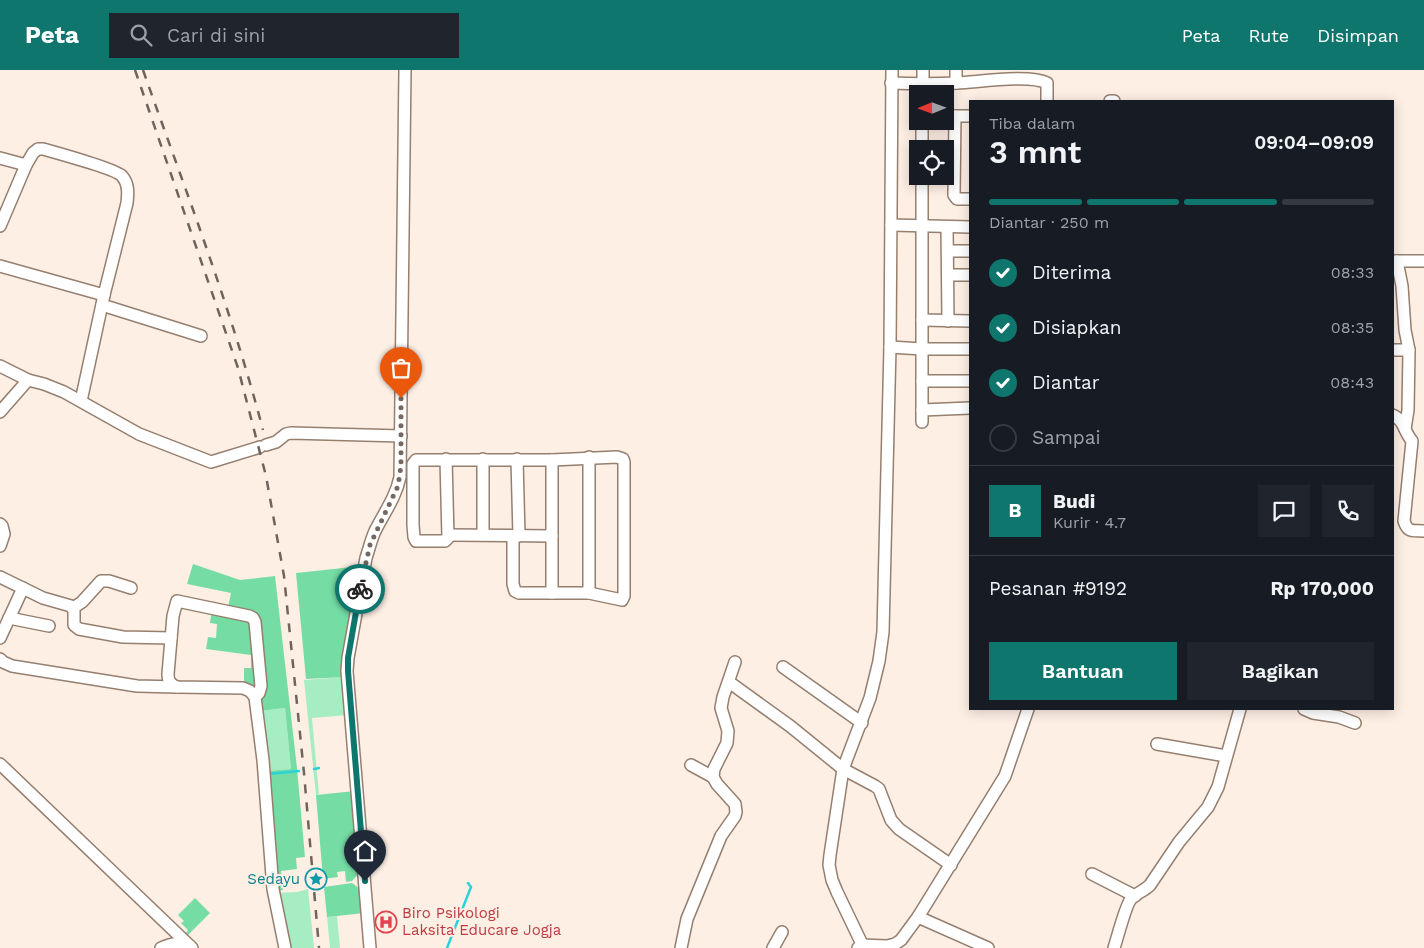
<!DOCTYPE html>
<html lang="id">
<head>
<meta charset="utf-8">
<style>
	body { margin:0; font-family:"Work Sans",sans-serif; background:#20242c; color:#f1f3f6; height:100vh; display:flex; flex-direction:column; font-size:19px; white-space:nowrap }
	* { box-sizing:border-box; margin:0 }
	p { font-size:16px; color:#9ea1a6 }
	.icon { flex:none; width:28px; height:28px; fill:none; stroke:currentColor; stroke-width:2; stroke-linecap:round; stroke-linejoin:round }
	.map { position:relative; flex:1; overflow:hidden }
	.side { position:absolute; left:969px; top:30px; width:425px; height:610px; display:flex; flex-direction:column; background:#171b24; border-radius:0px; box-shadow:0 2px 12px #0003 }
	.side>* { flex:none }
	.needle { width:32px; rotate:269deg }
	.fabs { position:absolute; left:909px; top:15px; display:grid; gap:10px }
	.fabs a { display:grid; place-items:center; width:45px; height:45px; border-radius:0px; background:#171b24; box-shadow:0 2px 12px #0003; font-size:25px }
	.pin { position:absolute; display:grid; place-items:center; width:42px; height:42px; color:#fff; margin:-51px -21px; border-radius:50% 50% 50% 0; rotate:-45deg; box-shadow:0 0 5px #0007 }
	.pin .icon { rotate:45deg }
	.courier { position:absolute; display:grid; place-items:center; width:50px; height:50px; margin:-25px; border:4px solid #0f766e; border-radius:50%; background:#fff; color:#222; box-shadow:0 1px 6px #0007 }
	.headline em { font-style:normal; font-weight:600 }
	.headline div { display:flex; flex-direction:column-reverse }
	.headline { display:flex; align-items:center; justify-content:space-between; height:85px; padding:0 20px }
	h1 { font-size:32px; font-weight:600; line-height:38px }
	.bar { display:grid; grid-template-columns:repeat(4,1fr); gap:8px 5px; align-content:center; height:60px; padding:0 20px }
	.bar i { height:6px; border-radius:4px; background:#363941 }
	.bar .current { background:#0f766e }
	.bar p { grid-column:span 4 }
	.line { display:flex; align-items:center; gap:12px; padding:0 20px; border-top:1px solid #363941 }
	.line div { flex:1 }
	.round { display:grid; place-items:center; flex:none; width:52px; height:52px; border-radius:0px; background:#20242c }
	ol { padding:0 20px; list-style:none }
	li { display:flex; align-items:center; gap:15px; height:55px }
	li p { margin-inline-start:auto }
	li .icon { padding:5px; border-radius:50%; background:#0f766e; color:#fff; stroke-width:4 }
	li:last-child { color:#9ea1a6 }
	li i { width:28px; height:28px; border:2px solid #363941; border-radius:50% }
	.button { display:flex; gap:10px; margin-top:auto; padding:10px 20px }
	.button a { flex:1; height:58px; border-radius:0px; background:#0f766e; color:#fff; font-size:20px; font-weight:600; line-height:58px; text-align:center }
	.button a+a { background:#20242c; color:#f1f3f6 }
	header { display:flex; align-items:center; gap:30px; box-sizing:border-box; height:70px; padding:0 25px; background:#0f766e; color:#fff }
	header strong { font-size:24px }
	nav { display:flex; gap:28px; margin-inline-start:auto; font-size:18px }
	.search { width:350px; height:45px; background:#20242c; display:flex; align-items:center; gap:12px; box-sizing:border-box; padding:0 18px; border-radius:0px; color:#9ea1a6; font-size:19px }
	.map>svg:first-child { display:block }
	.green { fill:#a6edc4 }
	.forest { fill:#75dda4 }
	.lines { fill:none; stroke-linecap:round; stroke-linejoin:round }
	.stream { stroke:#2bd2d7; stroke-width:2.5 }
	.minor-casing { stroke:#957f6f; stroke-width:14 }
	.minor { stroke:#fff; stroke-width:11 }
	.rail { stroke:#6f645c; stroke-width:2.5; stroke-dasharray:9 9; stroke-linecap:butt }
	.done { stroke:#746861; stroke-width:5; stroke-dasharray:0 9 }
	.route { stroke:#0f766e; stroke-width:6 }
	.labels { text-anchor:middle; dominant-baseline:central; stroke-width:4; stroke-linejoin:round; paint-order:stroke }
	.culture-label { font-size:15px; fill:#0d838f; stroke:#feefe5; text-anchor:end }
	.health-label { font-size:15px; fill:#be3a42; stroke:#feefe5; text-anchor:start }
</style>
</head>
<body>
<header>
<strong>Peta</strong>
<div class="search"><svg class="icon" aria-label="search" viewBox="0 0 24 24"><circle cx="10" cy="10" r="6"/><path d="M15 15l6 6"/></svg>Cari di sini</div>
<nav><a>Peta</a><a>Rute</a><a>Disimpan</a></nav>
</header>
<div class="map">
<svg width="1424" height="878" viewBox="0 0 1424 878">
	<rect width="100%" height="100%" fill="#feefe5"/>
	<g class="green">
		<polygon points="345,607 348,645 312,648 319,724 316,725 304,610"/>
		<polygon points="285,638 291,699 267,701 260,641"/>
		<polygon points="308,819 314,878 287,878 276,823 297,822"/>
		<polygon points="337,846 340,878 330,878 327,847"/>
	</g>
	<g class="forest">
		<polygon points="193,494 240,510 275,506 297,698 305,787 296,788 297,799 281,801 283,820 275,821 267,701 291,699 285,638 260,641 244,615 244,598 251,598 251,585 206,579 208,567 216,568 217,554 210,553 212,539 227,542 231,523 187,514"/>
		<polygon points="362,496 345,607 306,609 296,503"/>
		<polygon points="355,721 361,801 352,811 346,812 345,801 337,802 338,807 323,809 316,725"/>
		<polygon points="352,813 363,821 365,843 327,847 324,817"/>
		<polygon points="195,828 210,843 188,865 186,863 188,860 181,853 184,851 178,845"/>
	</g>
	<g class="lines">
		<g class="stream">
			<polyline points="314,699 319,698"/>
			<polyline points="268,704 299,701"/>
			<polyline points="447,878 471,817 468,813"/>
		</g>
		<g class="minor-casing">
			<g id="minor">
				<polyline points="956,0 956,13"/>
				<path d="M891,13C914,14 936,14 958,13C979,12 1029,4 1047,13V31"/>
				<polyline points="923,24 923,0"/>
				<polyline points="1110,31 1114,31"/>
				<polyline points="945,46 970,46"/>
				<polyline points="955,46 954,125 957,129 970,129"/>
				<polyline points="922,79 922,51"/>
				<polyline points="0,88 26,95"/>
				<polyline points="922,106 922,352"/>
				<polyline points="891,155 970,157"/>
				<path d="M0,156L26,95L33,83L38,79H43C57,83 116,99 122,106C129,114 128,124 127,133L104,225L81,331"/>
				<polyline points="947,157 948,251"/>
				<polyline points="948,181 970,181"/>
				<polyline points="1392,191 1424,191"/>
				<polyline points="1397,191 1402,216 1405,260 1409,280 1408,340 1405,359"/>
				<polyline points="0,196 104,225"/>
				<polyline points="948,205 970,205"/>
				<polyline points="102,235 201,266"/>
				<polyline points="922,250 970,251"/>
				<polyline points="890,277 922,279 970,279"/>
				<polyline points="1392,280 1409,280"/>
				<polyline points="0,296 28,310 0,342"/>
				<polyline points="28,310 44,314 64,322 139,364 211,392 260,377"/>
				<polyline points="922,311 970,311"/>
				<polyline points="922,340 970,338"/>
				<path d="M1392,345C1404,349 1404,362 1412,371L1404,451C1408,463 1412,460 1424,461"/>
				<polyline points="266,375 276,372 286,364 291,363 401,366"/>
				<polyline points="589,387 589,523"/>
				<polyline points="446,389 448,468 445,471 416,471 414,467 413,455 413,394 416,390 552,390 617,387 623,389 624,392 624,526 622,530 589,523 519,523 515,521 513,514 513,466"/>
				<polyline points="483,389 483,465"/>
				<polyline points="517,389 519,466"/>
				<polyline points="0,454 2,456 4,464 0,476"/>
				<polyline points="449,465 552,466"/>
				<polyline points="0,507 43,528 71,536 74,541 74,555 79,559 123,567 171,568"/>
				<polyline points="552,523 552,390"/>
				<polyline points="73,538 82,532 101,511 109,511 131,518"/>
				<polyline points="9,548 49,556"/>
				<polyline points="0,568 23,518"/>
				<polyline points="0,589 3,592 12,596 137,616 177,617"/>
				<polyline points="783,597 862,653"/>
				<polyline points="729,612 790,656 843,699 875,716 879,719 891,750 899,759 951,795"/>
				<path d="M255,627L259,623L261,616L255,552L253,548L249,546L177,531L173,546L168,604C168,611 170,614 177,617L243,618L250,621L255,627L263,690L273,819L285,878"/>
				<polyline points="1304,639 1313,643 1339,647 1355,653"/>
				<polyline points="1157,674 1226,686"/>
				<polyline points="0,694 192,878"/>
				<polyline points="691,695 713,707"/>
				<polyline points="1092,804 1135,826"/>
				<polyline points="918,847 988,878"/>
				<polyline points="861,875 887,876 895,874 901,870 918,847 1005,706 1028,639"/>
				<path d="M161,878C172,873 179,872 190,876"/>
				<path d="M370,878L347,601L348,588L366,488C369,479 371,470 375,461C384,443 396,427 400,407L405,0"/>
				<polyline points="681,878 687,849 721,766 735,746 736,742 735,734 717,714 713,707 714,699 727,673 728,661 721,638 723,627 735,592"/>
				<polyline points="773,878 782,862"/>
				<polyline points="858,878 861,875 861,872 837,822 832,810 829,795 830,785 843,699 870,628 879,591 883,562 890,277 892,0"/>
				<path d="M1114,878C1117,869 1126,834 1131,829C1136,823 1144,821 1150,815L1179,772L1208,737L1218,717L1240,639"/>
			</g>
		</g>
		<use href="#minor" class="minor"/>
		<g class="rail">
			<polyline points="135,0 238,298 266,406 284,506 304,703 319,878"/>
			<path d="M143,0C185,119 231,238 263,360"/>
		</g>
	</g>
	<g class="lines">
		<polyline class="done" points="360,519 370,475 398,416 401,396 401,328"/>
		<polyline class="route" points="360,519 348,588 348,601 365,811"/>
	</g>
	<defs>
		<g id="sight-ring" transform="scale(1.125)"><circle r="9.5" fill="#feefe5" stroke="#0f9aa8" stroke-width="1.5"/><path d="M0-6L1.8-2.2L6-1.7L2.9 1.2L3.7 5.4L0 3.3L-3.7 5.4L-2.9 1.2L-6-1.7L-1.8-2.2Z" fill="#0f9aa8"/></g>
		<g id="hospital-ring" transform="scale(1.125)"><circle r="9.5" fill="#feefe5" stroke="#e0444e" stroke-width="1.5"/><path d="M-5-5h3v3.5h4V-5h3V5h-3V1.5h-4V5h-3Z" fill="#e0444e"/></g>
	</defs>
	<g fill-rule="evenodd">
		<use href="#sight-ring" x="316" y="809"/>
		<use href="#hospital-ring" x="386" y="852"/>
	</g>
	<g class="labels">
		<g class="culture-label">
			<text x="300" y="809">Sedayu</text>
		</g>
		<g class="health-label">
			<text x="402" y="843">Biro Psikologi<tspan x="402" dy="17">Laksita Educare Jogja</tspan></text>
		</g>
	</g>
</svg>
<div class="fabs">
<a><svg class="needle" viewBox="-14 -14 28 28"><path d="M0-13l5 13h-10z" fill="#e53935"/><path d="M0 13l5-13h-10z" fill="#9ea1a6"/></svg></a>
<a><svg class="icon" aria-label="locate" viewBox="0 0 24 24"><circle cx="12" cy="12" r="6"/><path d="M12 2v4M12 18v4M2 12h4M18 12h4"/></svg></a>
</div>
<div class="pin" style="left:401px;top:328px;background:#ea580c"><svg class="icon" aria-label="bag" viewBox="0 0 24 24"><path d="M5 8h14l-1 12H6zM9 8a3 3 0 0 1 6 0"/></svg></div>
<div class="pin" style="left:365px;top:811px;background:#1f2937"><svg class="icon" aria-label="home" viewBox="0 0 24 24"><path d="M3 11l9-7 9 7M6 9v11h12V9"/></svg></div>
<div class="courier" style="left:360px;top:519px"><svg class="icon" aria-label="bike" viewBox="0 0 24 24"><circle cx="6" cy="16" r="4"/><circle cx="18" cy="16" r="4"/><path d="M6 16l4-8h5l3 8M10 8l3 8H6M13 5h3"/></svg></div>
<section class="side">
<div class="headline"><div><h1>3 mnt</h1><p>Tiba dalam</p></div><em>09:04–09:09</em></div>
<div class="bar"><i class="current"></i><i class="current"></i><i class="current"></i><i></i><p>Diantar · 250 m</p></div>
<ol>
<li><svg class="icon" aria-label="check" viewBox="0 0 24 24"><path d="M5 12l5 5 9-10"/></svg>Diterima<p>08:33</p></li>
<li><svg class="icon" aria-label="check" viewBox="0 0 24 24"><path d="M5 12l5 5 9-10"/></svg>Disiapkan<p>08:35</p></li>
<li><svg class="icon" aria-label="check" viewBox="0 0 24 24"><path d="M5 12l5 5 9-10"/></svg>Diantar<p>08:43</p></li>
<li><i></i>Sampai</li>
</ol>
<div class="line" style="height:90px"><b class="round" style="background:#0f766e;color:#fff">B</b><div><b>Budi</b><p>Kurir · 4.7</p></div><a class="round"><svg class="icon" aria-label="chat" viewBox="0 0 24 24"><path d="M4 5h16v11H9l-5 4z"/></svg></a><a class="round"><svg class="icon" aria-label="phone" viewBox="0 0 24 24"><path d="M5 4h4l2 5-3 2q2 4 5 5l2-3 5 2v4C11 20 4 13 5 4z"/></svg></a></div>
<div class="line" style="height:65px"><div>Pesanan #9192</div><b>Rp 170,000</b></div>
<div class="button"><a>Bantuan</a><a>Bagikan</a></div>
</section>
</div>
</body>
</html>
